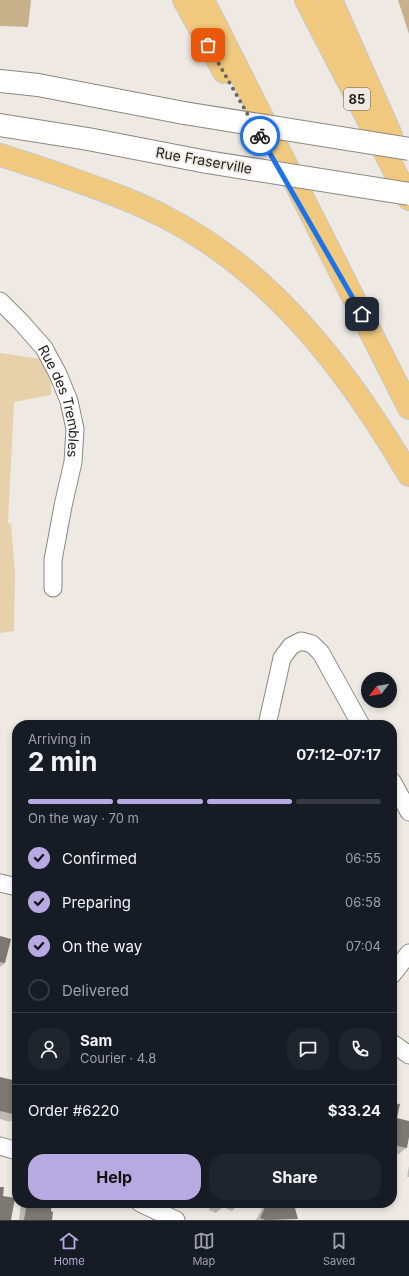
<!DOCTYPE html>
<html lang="en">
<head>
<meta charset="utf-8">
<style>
	body { margin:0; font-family:Inter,sans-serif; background:#20242c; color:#f1f3f6; height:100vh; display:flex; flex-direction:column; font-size:15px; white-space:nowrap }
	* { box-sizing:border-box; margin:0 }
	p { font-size:13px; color:#9ea1a6 }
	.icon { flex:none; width:22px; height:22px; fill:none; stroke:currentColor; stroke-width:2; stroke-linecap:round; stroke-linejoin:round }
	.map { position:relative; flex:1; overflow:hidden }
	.details { position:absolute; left:12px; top:720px; width:385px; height:488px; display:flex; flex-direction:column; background:#171b24; border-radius:16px; box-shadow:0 2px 6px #0003 }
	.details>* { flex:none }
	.needle { width:26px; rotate:239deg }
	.fabs { position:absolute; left:361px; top:672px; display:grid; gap:8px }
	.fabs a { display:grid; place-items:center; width:36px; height:36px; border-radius:50%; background:#171b24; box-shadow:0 2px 6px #0003; font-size:20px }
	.pin { position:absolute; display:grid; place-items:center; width:34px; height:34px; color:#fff; margin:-17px; border-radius:8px; box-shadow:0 2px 6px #0006 }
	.courier { position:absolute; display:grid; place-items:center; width:40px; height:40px; margin:-20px; border:3px solid #1a73e8; border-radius:50%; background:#fff; color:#222; box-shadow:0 1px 5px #0007 }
	.head em { font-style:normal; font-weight:700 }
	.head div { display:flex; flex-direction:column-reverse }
	.head { display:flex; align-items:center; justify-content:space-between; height:68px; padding:0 16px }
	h1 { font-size:26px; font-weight:700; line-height:30px }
	.bar { display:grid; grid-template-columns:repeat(4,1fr); gap:6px 4px; align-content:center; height:48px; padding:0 16px }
	.bar i { height:5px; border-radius:3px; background:#363941 }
	.bar .on { background:#b7a9e1 }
	.bar p { grid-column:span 4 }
	.line { display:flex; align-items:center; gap:10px; padding:0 16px; border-top:1px solid #363941 }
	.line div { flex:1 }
	.round { display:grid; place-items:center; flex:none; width:42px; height:42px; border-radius:16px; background:#20242c }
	ol { padding:0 16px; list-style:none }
	li { display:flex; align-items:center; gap:12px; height:44px }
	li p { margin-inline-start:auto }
	li .icon { padding:4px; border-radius:50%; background:#b7a9e1; color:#111; stroke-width:4 }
	li:last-child { color:#9ea1a6 }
	li i { width:22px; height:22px; border:2px solid #363941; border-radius:50% }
	.primary-button { display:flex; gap:8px; margin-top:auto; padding:8px 16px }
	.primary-button a { flex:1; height:46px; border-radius:16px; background:#b7a9e1; color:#111; font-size:16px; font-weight:700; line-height:46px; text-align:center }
	.primary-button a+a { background:#20242c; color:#f1f3f6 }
	.menu { display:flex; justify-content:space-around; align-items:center; height:56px; border-top:1px solid #363941; background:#171b24; font-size:11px; color:#9ea1a6 }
	.menu a { display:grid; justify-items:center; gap:2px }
	.menu .on { color:#b7a9e1 }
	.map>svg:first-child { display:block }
	.green { fill:#e7d1aa }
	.forest { fill:#c7b18a }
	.shadow { fill:#0003 }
	.building { fill:#7c7973 }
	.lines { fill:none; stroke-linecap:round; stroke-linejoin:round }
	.minor-casing { stroke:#8b8781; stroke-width:19 }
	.secondary-casing { stroke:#8b8781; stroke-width:24 }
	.motorway-casing { stroke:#c9c9c9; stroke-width:24 }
	.minor { stroke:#fff; stroke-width:17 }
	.secondary { stroke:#fff; stroke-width:22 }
	.motorway { stroke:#f1c97e; stroke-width:22 }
	.secondary-bridge-casing { stroke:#8b8781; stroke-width:24; stroke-linecap:butt }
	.secondary-bridge { stroke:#fff; stroke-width:22 }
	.done { stroke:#686662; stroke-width:4; stroke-dasharray:0 7.2 }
	.route { stroke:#1a73e8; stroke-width:5 }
	.labels { text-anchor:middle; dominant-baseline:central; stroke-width:3.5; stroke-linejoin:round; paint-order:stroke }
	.shield { fill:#eeeae3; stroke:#5e5c58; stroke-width:1 }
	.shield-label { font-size:13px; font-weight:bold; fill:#201f1c }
	.street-label { font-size:14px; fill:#201f1c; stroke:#eeeae3 }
</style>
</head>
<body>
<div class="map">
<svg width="409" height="1220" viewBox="0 0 409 1220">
	<rect width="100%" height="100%" fill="#eeeae3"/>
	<polygon class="green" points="0,353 41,359 51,379 51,395 14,402 8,523 11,523 15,574 14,631 0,633"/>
	<g class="forest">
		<polygon points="0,0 31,0 28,27 0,26"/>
		<polygon points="398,0 409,0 409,34"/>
	</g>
	<g class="shadow">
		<polygon points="0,937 5,963 0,967"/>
		<polygon points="0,1078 17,1082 17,1115 10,1122 0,1119"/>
		<polygon points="392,1104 396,1119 409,1122 409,1131 406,1148 399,1154 392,1153"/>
		<polygon points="409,1166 409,1177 407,1177"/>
		<polygon points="23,1203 51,1203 50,1212 51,1220 19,1220 21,1205"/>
		<polygon points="208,1203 240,1203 232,1211 223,1207 216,1213 209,1210 211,1205"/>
		<polygon points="265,1203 294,1203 297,1219 256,1220"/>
	</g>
	<g class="building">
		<polygon points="0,936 11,939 5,963 0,962"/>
		<polygon points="0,1077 17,1081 17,1115 0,1111"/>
		<polygon points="392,1103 400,1104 397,1118 409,1121 409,1137 407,1148 392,1145"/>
		<polygon points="0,1187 4,1187 3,1196 15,1198 11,1220 0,1220"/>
		<polygon points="27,1203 52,1203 51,1211 53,1212 52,1220 24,1220"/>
		<polygon points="267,1203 295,1203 294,1205 298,1219 265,1220 260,1218"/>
	</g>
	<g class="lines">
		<g class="minor-casing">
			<g id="minor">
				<path id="s1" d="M0,301L21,322L44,348L58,374L69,401L75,429L73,462L63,506L53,560V588"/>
				<polyline points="267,725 282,658 291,646 301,641 312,644 321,653 361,725"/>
				<polyline points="392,781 409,812"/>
				<polyline points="0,883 17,887"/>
				<polyline points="392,975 409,953"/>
				<polyline points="392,1043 409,1055"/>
				<polyline points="0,1146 17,1151"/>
				<polyline points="140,1203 176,1220"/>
			</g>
		</g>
		<g class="secondary-casing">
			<g id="secondary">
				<polyline points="0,81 38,85 184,113"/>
				<polyline points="0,125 88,139 207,162"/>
			</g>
		</g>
		<g class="motorway-casing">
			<g id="motorway">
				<polyline points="184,0 224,72"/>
				<polyline points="203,0 409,408"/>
				<polyline points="306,0 409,199"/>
				<polyline points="331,0 391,135"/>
				<path d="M0,155C22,162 44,169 66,177C100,189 135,201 167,218C275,274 349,373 409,475"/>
			</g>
		</g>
		<use href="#minor" class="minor"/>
		<use href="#secondary" class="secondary"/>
		<use href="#motorway" class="motorway"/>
		<g class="secondary-bridge-casing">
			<g id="secondary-bridge">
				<polyline points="184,113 409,149"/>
				<polyline points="207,162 409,194"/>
			</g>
		</g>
		<use href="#secondary-bridge" class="secondary-bridge"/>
	</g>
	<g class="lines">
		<polyline class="done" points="208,45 260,136"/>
		<polyline class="route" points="260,136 362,314"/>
	</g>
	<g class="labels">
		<rect class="shield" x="344" y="88" width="26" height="22" rx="3"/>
		<g class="shield-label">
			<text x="357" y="99">85</text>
		</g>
		<g class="street-label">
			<text transform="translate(204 160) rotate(10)">Rue Fraserville</text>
			<text stroke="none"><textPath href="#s1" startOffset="121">Rue des Trembles</textPath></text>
		</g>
	</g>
</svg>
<div class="fabs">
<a><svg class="needle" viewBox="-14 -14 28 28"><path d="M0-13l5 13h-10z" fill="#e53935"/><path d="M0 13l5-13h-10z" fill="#9ea1a6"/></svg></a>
</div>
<div class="pin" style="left:208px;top:45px;background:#ea580c"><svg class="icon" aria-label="bag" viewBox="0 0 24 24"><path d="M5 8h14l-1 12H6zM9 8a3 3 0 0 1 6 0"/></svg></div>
<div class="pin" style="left:362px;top:314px;background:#1f2937"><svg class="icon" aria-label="home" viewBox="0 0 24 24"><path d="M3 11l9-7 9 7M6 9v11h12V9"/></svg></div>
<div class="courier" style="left:260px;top:136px"><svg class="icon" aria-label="bike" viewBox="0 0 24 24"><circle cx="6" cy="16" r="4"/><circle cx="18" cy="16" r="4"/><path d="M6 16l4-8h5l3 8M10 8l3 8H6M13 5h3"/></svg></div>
<section class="details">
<div class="head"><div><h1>2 min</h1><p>Arriving in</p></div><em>07:12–07:17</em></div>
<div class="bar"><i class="on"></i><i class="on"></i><i class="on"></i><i></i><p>On the way · 70 m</p></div>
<ol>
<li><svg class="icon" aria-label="check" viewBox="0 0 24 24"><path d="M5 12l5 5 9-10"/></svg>Confirmed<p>06:55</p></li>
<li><svg class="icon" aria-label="check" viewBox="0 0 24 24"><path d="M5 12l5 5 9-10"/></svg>Preparing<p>06:58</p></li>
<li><svg class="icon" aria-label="check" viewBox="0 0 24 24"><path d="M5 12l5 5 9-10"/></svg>On the way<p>07:04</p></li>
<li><i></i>Delivered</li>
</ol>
<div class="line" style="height:72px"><a class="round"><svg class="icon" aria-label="person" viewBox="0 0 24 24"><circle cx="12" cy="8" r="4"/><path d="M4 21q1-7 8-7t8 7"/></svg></a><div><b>Sam</b><p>Courier · 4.8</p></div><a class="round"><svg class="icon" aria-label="chat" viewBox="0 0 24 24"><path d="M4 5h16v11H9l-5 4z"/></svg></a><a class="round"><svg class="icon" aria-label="phone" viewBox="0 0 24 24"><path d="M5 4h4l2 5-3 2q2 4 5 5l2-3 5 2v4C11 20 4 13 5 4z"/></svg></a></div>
<div class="line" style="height:52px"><div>Order #6220</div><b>$33.24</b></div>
<div class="primary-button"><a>Help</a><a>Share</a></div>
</section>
</div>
<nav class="menu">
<a class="on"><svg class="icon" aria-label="home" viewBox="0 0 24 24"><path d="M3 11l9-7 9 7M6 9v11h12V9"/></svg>Home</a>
<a><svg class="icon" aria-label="map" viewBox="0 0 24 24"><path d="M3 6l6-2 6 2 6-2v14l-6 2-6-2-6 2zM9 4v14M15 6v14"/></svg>Map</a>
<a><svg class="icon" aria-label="saved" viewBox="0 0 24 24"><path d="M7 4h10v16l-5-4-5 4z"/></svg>Saved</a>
</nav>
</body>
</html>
